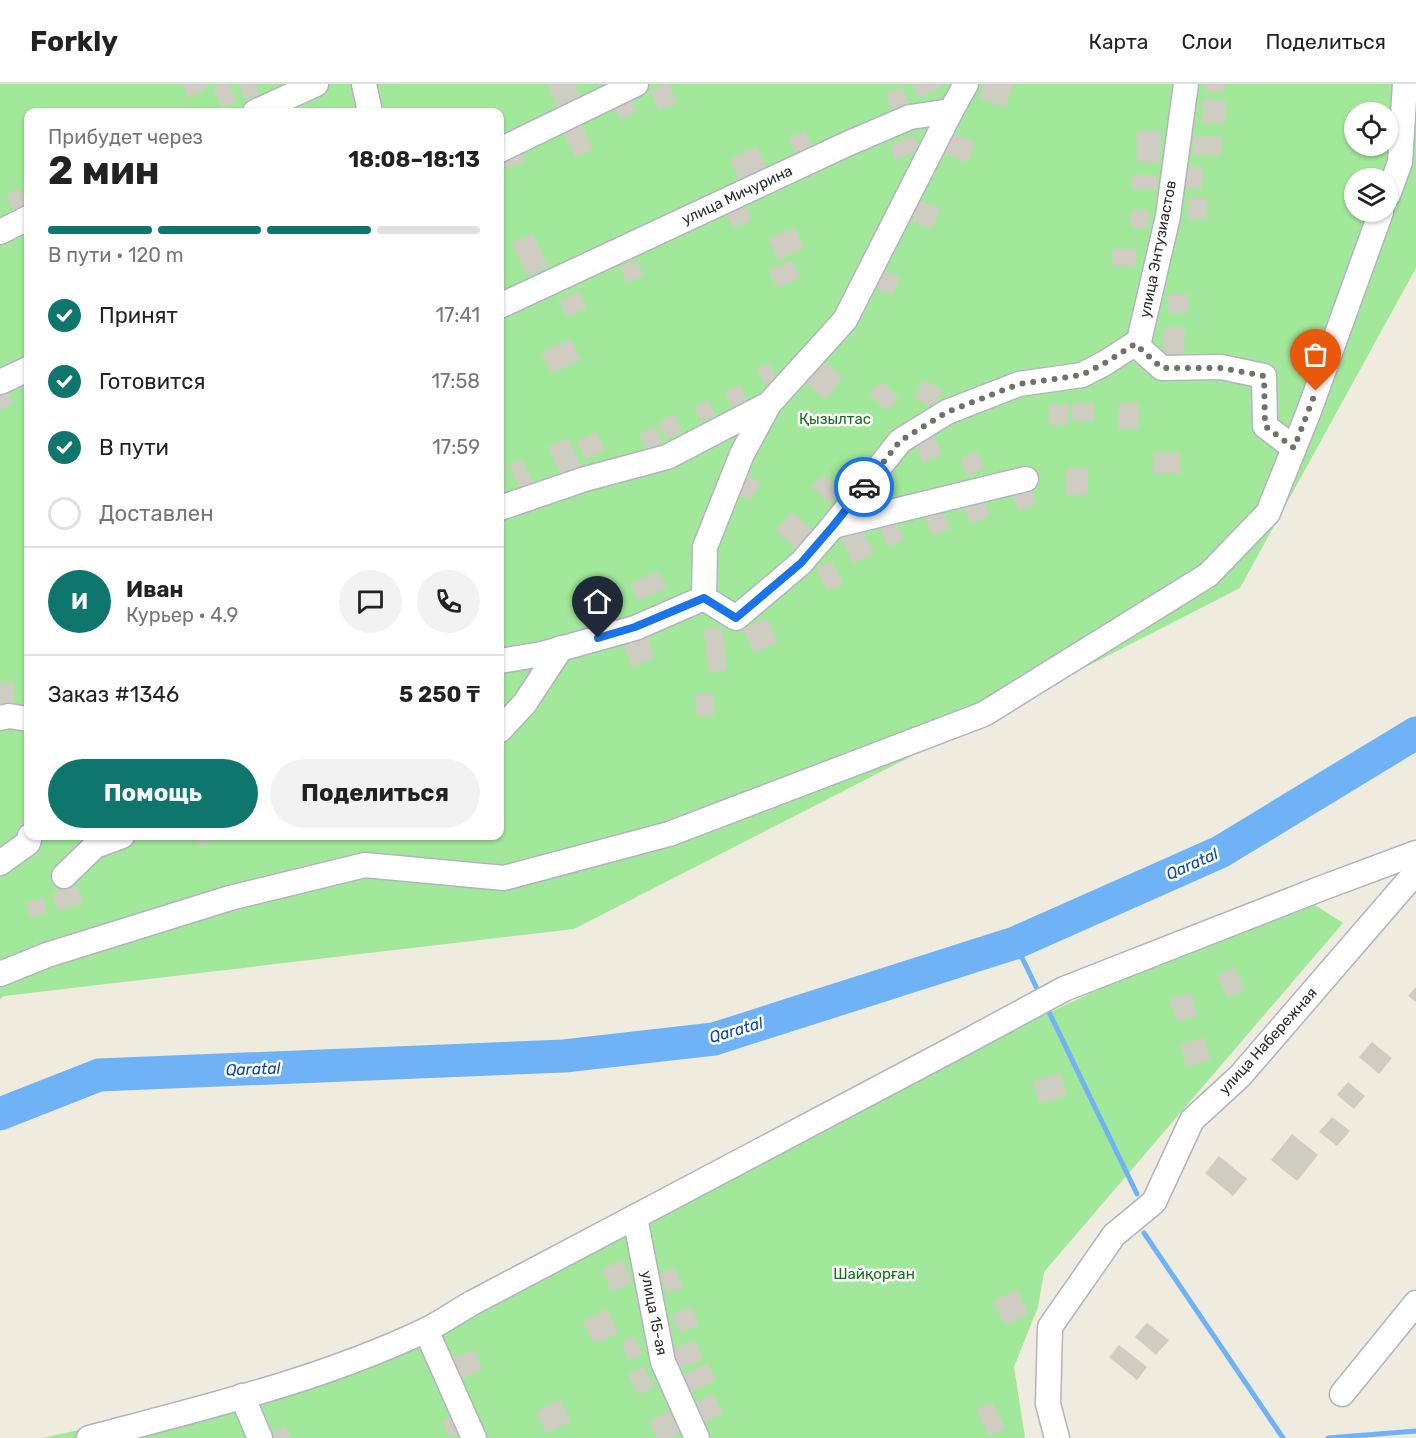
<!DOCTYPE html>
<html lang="ru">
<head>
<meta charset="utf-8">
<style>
	body { margin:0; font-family:Rubik,sans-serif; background:#f2f2f2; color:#222; height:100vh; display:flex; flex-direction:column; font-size:22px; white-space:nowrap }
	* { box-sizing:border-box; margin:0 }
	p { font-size:20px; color:#767676 }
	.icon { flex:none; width:33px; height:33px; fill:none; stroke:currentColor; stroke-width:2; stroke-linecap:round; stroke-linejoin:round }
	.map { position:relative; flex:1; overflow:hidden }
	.drawer { position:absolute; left:24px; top:24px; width:480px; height:732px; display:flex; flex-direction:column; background:#fff; border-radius:12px; box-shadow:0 2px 4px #0004 }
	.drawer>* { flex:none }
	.fabs { position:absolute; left:1344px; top:18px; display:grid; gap:12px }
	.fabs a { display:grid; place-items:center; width:54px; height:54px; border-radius:50%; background:#fff; box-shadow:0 2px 4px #0004; font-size:30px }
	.pin { position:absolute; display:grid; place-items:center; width:51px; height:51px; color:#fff; margin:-62px -26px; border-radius:50% 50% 50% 0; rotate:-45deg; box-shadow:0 0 6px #0007 }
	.pin .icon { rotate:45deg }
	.courier { position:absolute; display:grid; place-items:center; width:60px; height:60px; margin:-30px; border:4px solid #1a73e8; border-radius:50%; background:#fff; color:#222; box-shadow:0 2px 8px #0007 }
	.summary em { font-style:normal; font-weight:700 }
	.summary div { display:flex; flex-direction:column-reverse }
	.summary { display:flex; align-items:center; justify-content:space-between; height:102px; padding:0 24px }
	h1 { font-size:39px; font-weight:700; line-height:45px }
	.bar { display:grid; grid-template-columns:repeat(4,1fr); gap:9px 6px; align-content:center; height:72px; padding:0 24px }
	.bar i { height:8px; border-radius:4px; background:#e0e0e0 }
	.bar .active { background:#0f766e }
	.bar p { grid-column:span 4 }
	.line { display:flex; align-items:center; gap:15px; padding:0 24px; border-top:2px solid #e0e0e0 }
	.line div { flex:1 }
	.round { display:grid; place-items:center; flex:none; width:63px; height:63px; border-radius:32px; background:#f2f2f2 }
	ol { padding:0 24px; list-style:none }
	li { display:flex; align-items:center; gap:18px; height:66px }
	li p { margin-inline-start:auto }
	li .icon { padding:6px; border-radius:50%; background:#0f766e; color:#fff; stroke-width:4 }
	li:last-child { color:#767676 }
	li i { width:33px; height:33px; border:3px solid #e0e0e0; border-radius:50% }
	.button { display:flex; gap:12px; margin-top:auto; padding:12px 24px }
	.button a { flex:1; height:69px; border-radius:36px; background:#0f766e; color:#fff; font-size:24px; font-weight:700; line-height:69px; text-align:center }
	.button a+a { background:#f2f2f2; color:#222 }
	header { display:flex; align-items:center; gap:36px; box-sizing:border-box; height:84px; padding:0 30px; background:#fff; border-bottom:2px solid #e0e0e0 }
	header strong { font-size:28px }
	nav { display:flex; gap:33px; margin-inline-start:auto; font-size:21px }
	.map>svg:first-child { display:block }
	.green { fill:#a2e89a; fill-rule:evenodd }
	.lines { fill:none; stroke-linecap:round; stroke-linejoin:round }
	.stream { stroke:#6fb2f5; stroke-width:5 }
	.river { stroke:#6fb2f5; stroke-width:33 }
	.building { fill:#cfcdc1 }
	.minor-casing { stroke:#b3b3c1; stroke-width:27 }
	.minor { stroke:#fff; stroke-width:24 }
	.done { stroke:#71706b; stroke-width:6; stroke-dasharray:0 10.8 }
	.route { stroke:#1a73e8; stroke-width:8 }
	.labels { text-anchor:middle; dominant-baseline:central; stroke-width:5; stroke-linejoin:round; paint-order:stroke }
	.street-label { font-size:15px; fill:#2d2d2d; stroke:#fff }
	.park-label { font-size:15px; fill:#17701a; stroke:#fff }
	.water-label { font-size:16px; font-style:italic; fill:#074ba7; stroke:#fff }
</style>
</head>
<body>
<header>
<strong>Forkly</strong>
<nav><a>Карта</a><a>Слои</a><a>Поделиться</a></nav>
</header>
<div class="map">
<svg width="1416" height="1354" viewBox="0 0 1416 1354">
	<rect width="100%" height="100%" fill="#efecdf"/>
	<g class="green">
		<path d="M0,0H1416V184L1240,504L574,845L4,912L0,915ZM28,28H500V752H28ZM1354,28H1388V62H1354ZM1354,94H1388V128H1354Z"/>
		<polygon points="1301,812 1343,839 1044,1188 1038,1223 1014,1283 1025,1354 42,1354 342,1289 464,1238 799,1044"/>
	</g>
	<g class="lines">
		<g class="stream">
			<polyline points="1015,859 1040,911"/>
			<polyline points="1046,922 1137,1110"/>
			<polyline points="1144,1149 1283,1354"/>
			<polyline points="1328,1354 1416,1347"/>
		</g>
		<polyline class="river" points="0,1030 99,991 564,972 714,955 1015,859 1220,768 1416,649"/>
	</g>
	<g class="building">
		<polygon points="182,0 205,0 207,5 188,14"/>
		<polygon points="222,0 229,0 237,17 222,24 213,4"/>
		<polygon points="238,0 256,0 260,9 246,16"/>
		<polygon points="553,0 574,0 580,12 557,23 548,2"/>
		<polygon points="664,0 669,0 677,18 659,27 650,7"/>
		<polygon points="912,0 941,0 943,2 918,14"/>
		<polygon points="984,0 1014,0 1004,24 979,14"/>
		<rect x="1206" y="0" width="19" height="8"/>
		<polygon points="902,3 911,22 894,29 885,11"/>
		<polygon points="631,14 637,28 620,36 614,22"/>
		<polygon points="1203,15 1226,16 1225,39 1202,39"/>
		<polygon points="579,35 593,65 575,73 561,44"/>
		<polygon points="805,47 813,65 797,72 788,55"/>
		<polygon points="1137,47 1161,47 1160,79 1137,78"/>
		<polygon points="952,49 975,58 967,79 943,69"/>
		<polygon points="913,51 919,65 896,76 890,62"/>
		<polygon points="1193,52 1222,53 1221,71 1193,71"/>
		<polygon points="518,62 525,77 508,85 501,70"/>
		<polygon points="756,62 768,87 741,100 730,75"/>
		<polygon points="1183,83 1203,83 1202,105 1183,104"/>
		<polygon points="1132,91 1157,91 1157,106 1131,105"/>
		<polygon points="19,104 27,122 14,129 6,111"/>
		<rect x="1188" y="114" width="19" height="21"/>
		<polygon points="919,117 940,125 932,145 912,137"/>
		<polygon points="744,118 752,136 733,144 725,127"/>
		<polygon points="1131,126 1149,126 1148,144 1131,144"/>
		<polygon points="795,143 804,164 778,176 768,155"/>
		<polygon points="533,150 548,183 527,192 512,159"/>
		<polygon points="1112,165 1136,165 1136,183 1112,182"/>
		<polygon points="636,176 644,191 627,199 620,183"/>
		<polygon points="792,176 800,193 777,204 768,187"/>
		<polygon points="882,186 900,193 892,212 875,204"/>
		<polygon points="579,207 587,224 567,233 559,217"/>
		<rect x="1168" y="210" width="20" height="19"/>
		<polygon points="1164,243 1185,243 1184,270 1163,269"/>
		<polygon points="571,255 581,276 551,289 541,268"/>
		<polygon points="821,275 843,292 826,315 804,299"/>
		<polygon points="770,279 777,295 764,300 757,285"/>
		<polygon points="924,296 943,306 933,324 914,313"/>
		<polygon points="881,297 899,314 887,327 869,310"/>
		<polygon points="740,301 747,316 732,323 725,308"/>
		<polygon points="6,304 13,320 0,326 0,307"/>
		<polygon points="708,316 715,331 701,338 694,323"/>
		<rect x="1072" y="319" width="22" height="18"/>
		<polygon points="1119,319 1139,319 1139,345 1118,345"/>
		<polygon points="1049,320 1069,320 1068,341 1049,341"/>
		<polygon points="674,330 682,348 666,355 658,338"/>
		<polygon points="655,343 663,360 647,367 639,351"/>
		<polygon points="596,348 605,367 586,375 577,357"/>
		<polygon points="933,351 942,370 923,379 914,360"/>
		<polygon points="568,354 582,385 563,394 548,363"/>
		<polygon points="977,367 984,384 967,392 960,375"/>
		<polygon points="1154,368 1180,369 1180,390 1153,390"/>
		<polygon points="522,375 535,403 522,409 509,381"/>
		<polygon points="1066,384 1088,384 1087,411 1066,411"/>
		<polygon points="744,388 761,400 749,417 732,405"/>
		<polygon points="823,390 842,407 830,420 811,403"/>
		<polygon points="1030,404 1037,419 1019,427 1012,412"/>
		<polygon points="880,410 886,422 875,427 869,415"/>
		<polygon points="981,411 990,431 971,440 962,420"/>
		<polygon points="941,423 950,444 933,452 924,431"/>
		<polygon points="793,428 816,450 799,468 775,446"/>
		<polygon points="895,437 904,455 888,463 880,444"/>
		<polygon points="862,445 874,470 853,480 841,454"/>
		<polygon points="832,477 843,500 827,507 816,484"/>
		<polygon points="658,487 667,503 639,517 630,500"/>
		<polygon points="593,498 604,526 589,532 578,504"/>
		<polygon points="766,534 778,558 754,569 743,545"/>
		<polygon points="722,543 727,586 709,588 704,545"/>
		<polygon points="646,551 655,574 632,583 623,560"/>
		<polygon points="28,570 28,586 26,587 24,571"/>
		<polygon points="13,598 14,621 0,621 0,599"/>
		<polygon points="713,609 715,631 696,632 695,610"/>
		<polygon points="195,752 209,752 211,758 199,762"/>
		<polygon points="77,802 83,819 58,827 52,810"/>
		<polygon points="44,814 47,829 30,833 26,819"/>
		<polygon points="1234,883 1245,905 1228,914 1217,892"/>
		<polygon points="1416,903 1416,918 1408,912"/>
		<polygon points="1190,908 1198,931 1178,938 1169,916"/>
		<polygon points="1204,953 1211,975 1187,983 1180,961"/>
		<polygon points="1372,958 1392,974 1379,990 1359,973"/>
		<polygon points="1060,989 1067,1011 1040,1020 1033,997"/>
		<polygon points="1348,998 1365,1012 1354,1025 1337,1011"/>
		<polygon points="1332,1033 1350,1047 1337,1062 1319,1048"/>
		<polygon points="1292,1050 1318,1071 1297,1097 1271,1076"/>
		<polygon points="1219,1072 1247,1095 1233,1112 1205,1089"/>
		<polygon points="623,1176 632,1199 611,1207 602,1185"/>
		<polygon points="675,1184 683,1204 667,1209 660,1190"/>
		<polygon points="1017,1206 1029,1230 1005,1241 993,1217"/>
		<polygon points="690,1222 699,1240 680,1249 672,1231"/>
		<polygon points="607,1225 618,1249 594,1260 583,1237"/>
		<polygon points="1147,1239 1169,1256 1156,1271 1135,1253"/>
		<polygon points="634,1252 643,1271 629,1277 621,1258"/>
		<polygon points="695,1256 703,1275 678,1285 670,1266"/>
		<polygon points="1119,1261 1147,1283 1137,1296 1109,1273"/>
		<polygon points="474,1266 482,1286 461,1294 453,1274"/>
		<polygon points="708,1279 716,1296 692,1308 683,1291"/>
		<polygon points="644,1282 654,1303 638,1311 628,1290"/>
		<polygon points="713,1310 723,1329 702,1339 693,1320"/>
		<polygon points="560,1316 571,1337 546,1349 536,1328"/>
		<polygon points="992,1318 1005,1344 989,1352 976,1325"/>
		<polygon points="668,1327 680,1349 671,1354 657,1354 649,1337"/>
		<polygon points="455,1331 462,1346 449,1353 442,1337"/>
		<polygon points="285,1342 291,1354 267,1354 266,1352"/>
	</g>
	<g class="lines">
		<g class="minor-casing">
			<g id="minor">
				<polyline points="364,0 370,28"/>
				<polyline points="255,28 316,0"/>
				<polyline points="500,66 636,0"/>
				<polyline points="1388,111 1400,78 1405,0"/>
				<polyline points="0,148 28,134"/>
				<polyline points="500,222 847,60 910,33 951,27 966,0"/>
				<polyline points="1135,260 1162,284 1221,283 1264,292 1265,342 1294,364"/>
				<polyline points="0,298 28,285"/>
				<polyline points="500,424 585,395 667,373 769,320"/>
				<polyline points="833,442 1026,395"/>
				<polyline points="704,514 705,463 742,370 769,320 845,236 951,27"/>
				<polyline points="500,577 542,570 635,544 704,514 736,534 801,479 833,442 900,357 947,328 1019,300 1082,291 1105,279 1139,257 1168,132 1186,0"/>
				<polyline points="0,634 9,632 28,635"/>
				<polyline points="500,646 525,619 561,564"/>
				<polyline points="0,779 28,759 30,752"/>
				<polyline points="64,792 95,762 122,752"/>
				<polyline points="0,890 47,871 230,814 365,781 504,794 669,750 984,630 1208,491 1268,429 1309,327 1381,128"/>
				<polyline points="635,1133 663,1278 697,1354"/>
				<polyline points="426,1246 474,1354"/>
				<polyline points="1342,1310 1416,1219"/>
				<polyline points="242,1312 260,1354"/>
				<path d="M89,1354C202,1324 318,1297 424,1247C441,1239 456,1228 472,1219L962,960L1064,905L1322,804L1416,769"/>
				<polyline points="1057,1354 1048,1320 1050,1243 1114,1151 1154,1118 1192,1036 1240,992 1416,788"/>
			</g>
		</g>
		<use href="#minor" class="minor"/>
	</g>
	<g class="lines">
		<polyline class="done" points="864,403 900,357 947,328 1019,300 1082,291 1105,279 1135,260 1162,284 1221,284 1264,292 1265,342 1294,364 1316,307"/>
		<polyline class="route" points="598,554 635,543 704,514 736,534 801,479 833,442 864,403"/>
	</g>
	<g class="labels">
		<g class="street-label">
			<text transform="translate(737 111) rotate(-25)">улица Мичурина</text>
			<text transform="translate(1158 165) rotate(-79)">улица Энтузиастов</text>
			<text transform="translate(1268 957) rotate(-48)">улица Набережная</text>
			<text transform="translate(654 1229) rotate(79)">улица 15-ая</text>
		</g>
		<g class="park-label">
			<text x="835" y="335">Қызылтас</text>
			<text x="874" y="1190">Шайқорған</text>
		</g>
		<g class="water-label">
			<text transform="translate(1192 780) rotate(-24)">Qaratal</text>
			<text transform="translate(736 946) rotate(-16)">Qaratal</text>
			<text transform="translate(253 985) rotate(-2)">Qaratal</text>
		</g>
	</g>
</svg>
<div class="fabs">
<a><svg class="icon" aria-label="locate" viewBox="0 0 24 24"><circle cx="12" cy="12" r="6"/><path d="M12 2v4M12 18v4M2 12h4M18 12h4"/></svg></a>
<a><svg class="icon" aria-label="layers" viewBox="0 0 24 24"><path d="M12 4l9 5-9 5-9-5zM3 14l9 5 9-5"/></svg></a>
</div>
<div class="pin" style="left:1316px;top:307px;background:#ea580c"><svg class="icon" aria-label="bag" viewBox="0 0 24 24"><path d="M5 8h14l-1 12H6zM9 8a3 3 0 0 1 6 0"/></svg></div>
<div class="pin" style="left:598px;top:554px;background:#1f2937"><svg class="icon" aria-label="home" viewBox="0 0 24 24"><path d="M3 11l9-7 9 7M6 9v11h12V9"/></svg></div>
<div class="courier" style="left:864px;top:403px"><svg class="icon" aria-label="car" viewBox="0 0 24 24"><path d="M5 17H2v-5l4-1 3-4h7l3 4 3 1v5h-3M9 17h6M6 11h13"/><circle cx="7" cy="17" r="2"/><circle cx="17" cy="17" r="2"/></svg></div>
<section class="drawer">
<div class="summary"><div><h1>2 мин</h1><p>Прибудет через</p></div><em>18:08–18:13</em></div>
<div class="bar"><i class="active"></i><i class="active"></i><i class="active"></i><i></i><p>В пути · 120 m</p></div>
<ol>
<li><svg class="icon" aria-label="check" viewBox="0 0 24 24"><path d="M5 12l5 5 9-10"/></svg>Принят<p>17:41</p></li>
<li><svg class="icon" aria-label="check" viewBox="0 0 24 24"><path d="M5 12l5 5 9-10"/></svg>Готовится<p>17:58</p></li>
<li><svg class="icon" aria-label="check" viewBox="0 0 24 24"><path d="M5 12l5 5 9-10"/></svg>В пути<p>17:59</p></li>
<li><i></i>Доставлен</li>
</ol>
<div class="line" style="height:108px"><b class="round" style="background:#0f766e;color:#fff">И</b><div><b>Иван</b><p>Курьер · 4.9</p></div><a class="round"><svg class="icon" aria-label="chat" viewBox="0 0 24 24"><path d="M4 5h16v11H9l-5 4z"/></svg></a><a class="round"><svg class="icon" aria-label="phone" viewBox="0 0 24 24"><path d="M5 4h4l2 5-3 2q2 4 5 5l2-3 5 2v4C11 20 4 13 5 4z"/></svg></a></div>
<div class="line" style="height:78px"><div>Заказ #1346</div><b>5 250 ₸</b></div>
<div class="button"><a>Помощь</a><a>Поделиться</a></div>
</section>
</div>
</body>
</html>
